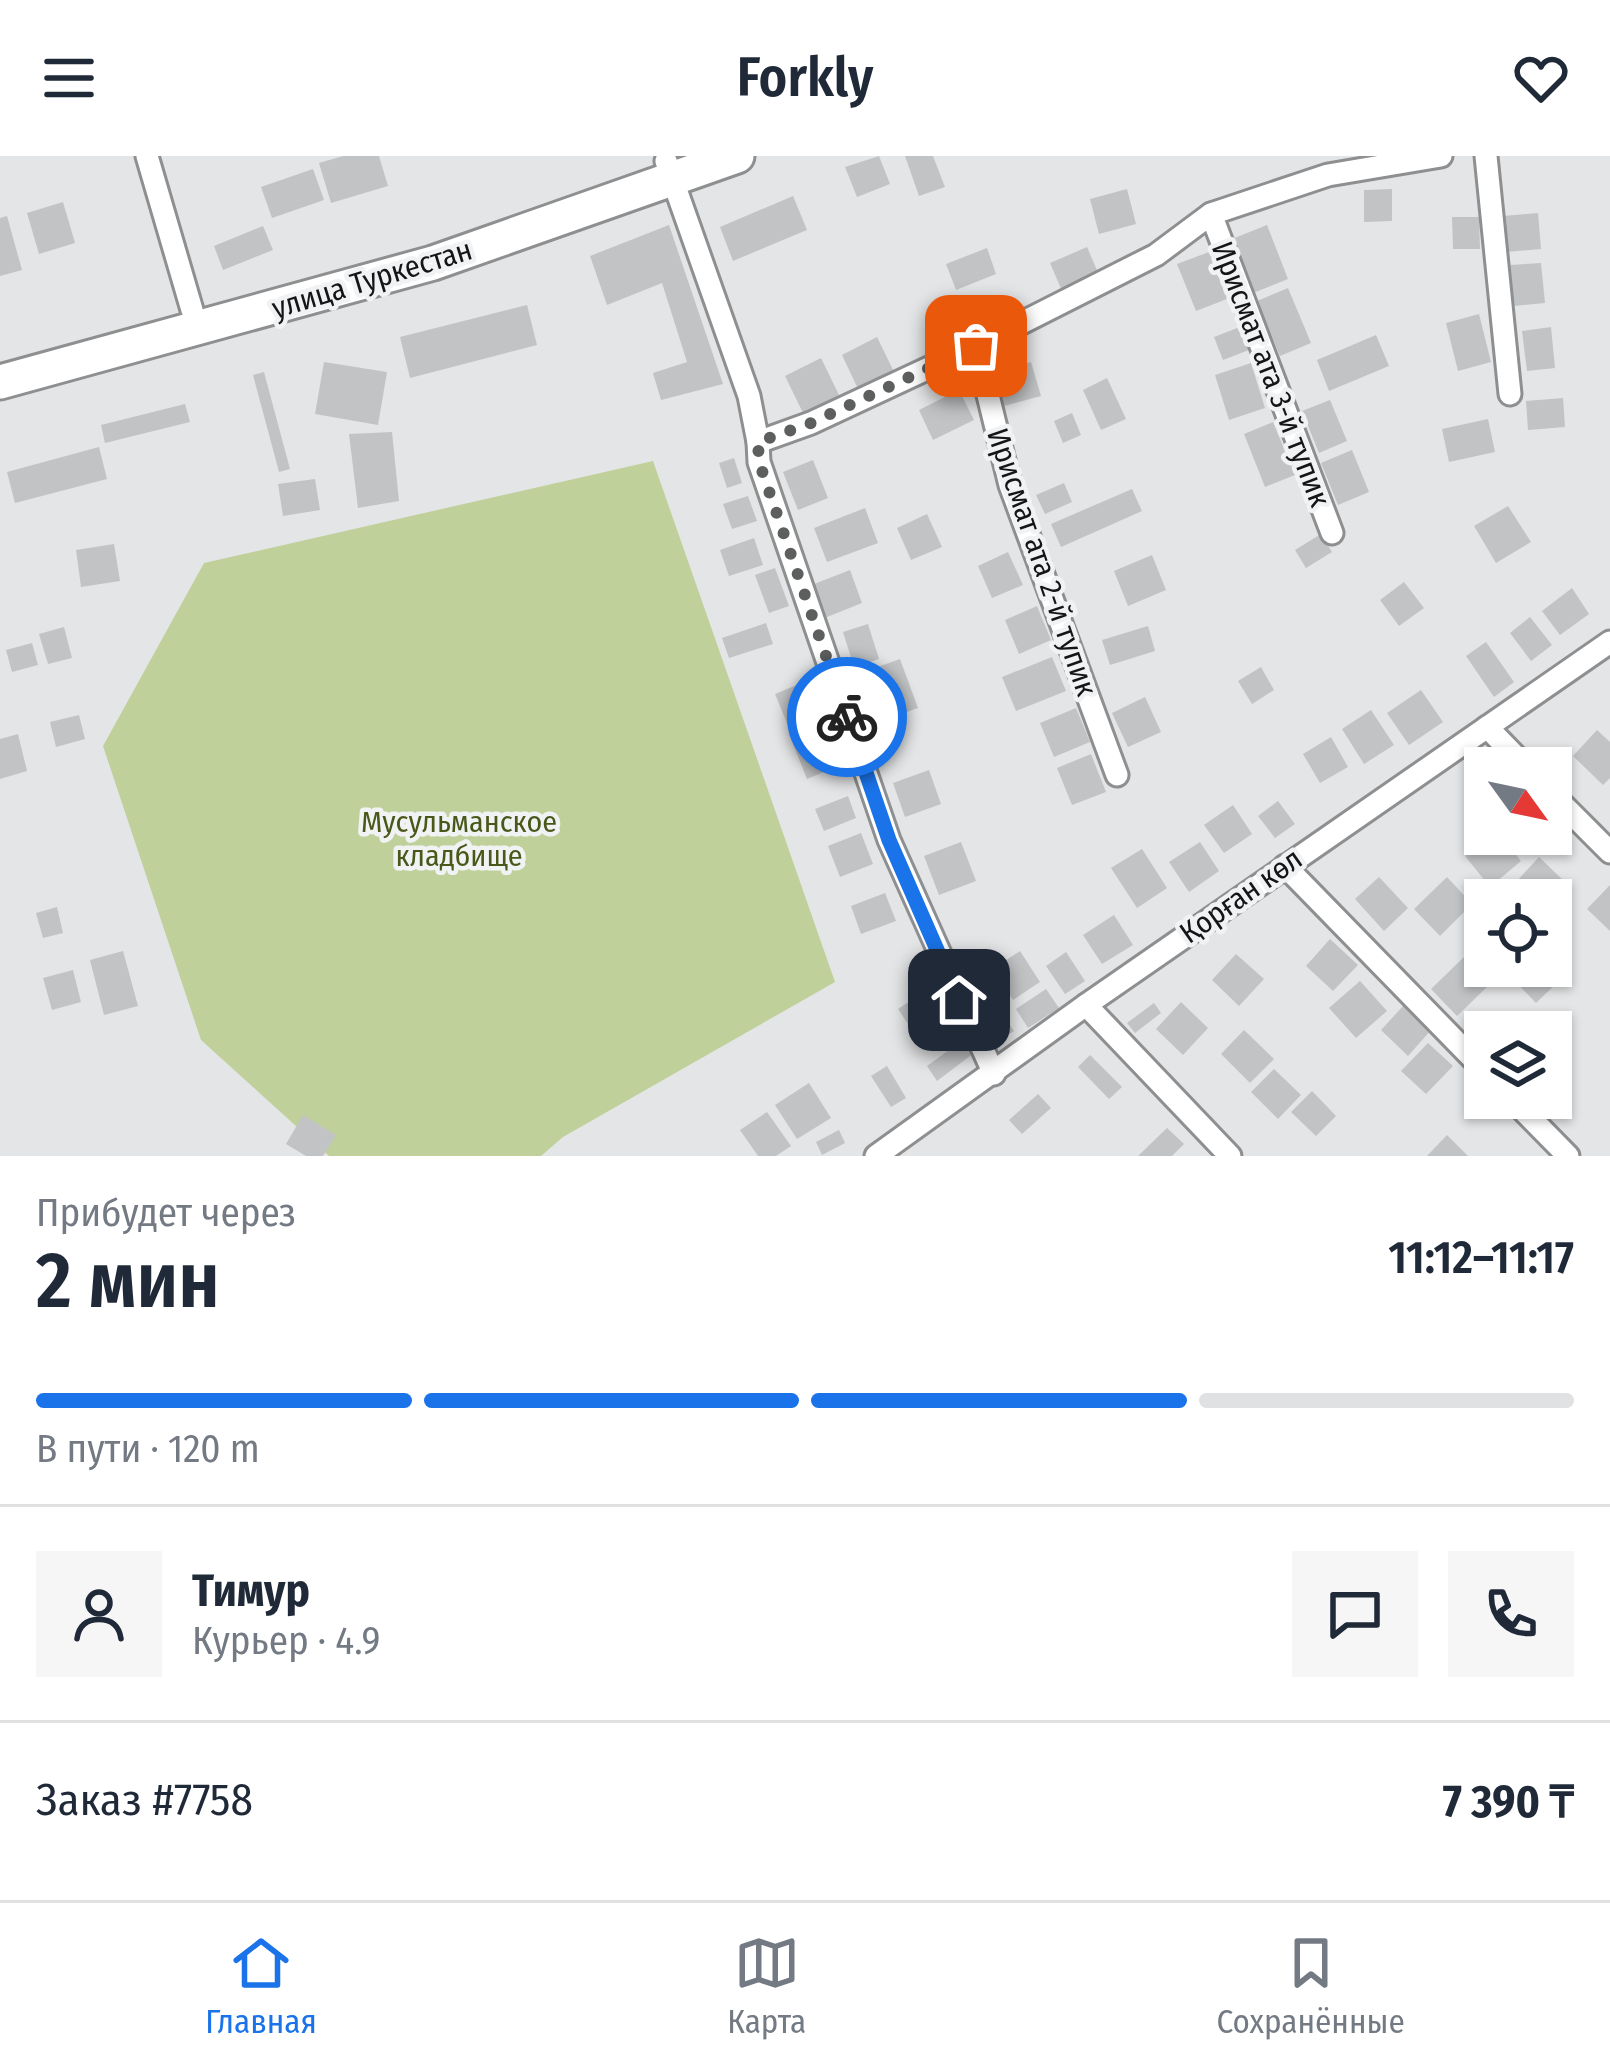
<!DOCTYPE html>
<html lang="ru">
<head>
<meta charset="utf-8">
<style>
	body { margin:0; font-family:"Fira Sans Condensed",sans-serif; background:#f6f6f7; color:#1f2937; height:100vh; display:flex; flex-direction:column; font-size:45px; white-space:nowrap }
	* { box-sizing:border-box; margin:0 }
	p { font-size:39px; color:#747a83 }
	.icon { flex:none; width:66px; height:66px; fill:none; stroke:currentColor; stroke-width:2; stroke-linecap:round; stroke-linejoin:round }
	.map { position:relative; height:1000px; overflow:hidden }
	.sheet { display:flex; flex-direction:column; background:#fff; flex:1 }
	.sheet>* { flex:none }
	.needle { width:78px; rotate:123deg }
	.tools { position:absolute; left:1464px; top:591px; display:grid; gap:24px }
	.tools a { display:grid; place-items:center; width:108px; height:108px; border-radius:0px; background:#fff; box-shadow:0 3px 9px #0004; font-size:60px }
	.pin { position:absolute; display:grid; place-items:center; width:102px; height:102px; color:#fff; margin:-51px; border-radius:24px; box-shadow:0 6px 18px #0006 }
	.courier { position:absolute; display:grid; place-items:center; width:120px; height:120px; margin:-60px; border:9px solid #1a73e8; border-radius:50%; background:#fff; color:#222; box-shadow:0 3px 15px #0007 }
	.overview em { font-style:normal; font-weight:600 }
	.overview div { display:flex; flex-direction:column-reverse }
	.overview { display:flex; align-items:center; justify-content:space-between; height:204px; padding:0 36px }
	h1 { font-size:78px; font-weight:600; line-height:90px }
	.bar { display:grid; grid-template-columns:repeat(4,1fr); gap:18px 12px; align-content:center; height:144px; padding:0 36px }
	.bar i { height:15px; border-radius:9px; background:#e0e1e3 }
	.bar .active { background:#1a73e8 }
	.bar p { grid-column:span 4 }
	.line { display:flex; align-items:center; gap:30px; padding:0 36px; border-top:3px solid #e0e1e3 }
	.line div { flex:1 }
	.round { display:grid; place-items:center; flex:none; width:126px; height:126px; border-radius:0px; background:#f6f6f7 }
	header { display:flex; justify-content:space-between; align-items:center; height:156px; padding:0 36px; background:#fff; font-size:54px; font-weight:600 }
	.dock { display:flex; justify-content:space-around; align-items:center; height:168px; border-top:3px solid #e0e1e3; background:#fff; font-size:33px; color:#747a83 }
	.dock a { display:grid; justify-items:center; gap:6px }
	.dock .active { color:#1a73e8 }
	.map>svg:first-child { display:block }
	.green { fill:#c0d09a }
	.building { fill:#c2c3c5 }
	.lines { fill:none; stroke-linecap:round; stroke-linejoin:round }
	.minor-casing { stroke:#8e8f90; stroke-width:27 }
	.trunk-casing { stroke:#8e8f90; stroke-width:39 }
	.minor { stroke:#fff; stroke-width:21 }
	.trunk { stroke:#fff; stroke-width:33 }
	.done { stroke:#5d5e5e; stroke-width:12; stroke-dasharray:0 21.6 }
	.route { stroke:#1a73e8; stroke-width:15 }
	.labels { text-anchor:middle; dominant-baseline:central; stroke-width:9; stroke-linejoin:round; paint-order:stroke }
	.street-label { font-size:30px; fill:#141515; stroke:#f1f2f4 }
	.park-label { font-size:30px; fill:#495718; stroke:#f1f2f4 }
</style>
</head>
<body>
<header><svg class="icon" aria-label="menu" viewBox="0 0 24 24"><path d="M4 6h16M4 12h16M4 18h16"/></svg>Forkly<svg class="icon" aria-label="heart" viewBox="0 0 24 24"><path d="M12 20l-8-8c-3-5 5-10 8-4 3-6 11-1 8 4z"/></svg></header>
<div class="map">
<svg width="1610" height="1000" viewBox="0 0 1610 1000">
	<rect width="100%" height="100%" fill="#e4e5e6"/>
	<polygon class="green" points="653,305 835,826 563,981 541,1000 329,1000 201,884 103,590 204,407"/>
	<g class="building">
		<polygon points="343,0 379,0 388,30 331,47 319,7"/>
		<polygon points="879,0 890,28 857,41 845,11"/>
		<polygon points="905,0 933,0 945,31 919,40"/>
		<polygon points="313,13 324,44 272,62 261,31"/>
		<polygon points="1127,33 1136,68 1099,78 1090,43"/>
		<polygon points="1392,33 1392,65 1364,66 1364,34"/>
		<polygon points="793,40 807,74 733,105 720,71"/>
		<polygon points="63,46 75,87 39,98 27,57"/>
		<polygon points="1538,57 1541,93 1506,96 1503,60"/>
		<polygon points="7,60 22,114 0,120 0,62"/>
		<polygon points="1452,61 1479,61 1480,93 1453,93"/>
		<polygon points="669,69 723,228 661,244 653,217 687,206 662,127 607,149 590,100"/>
		<polygon points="1267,69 1288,123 1253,137 1232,83"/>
		<polygon points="263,70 273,94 223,114 214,90"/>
		<polygon points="1087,91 1099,119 1062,135 1050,107"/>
		<polygon points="987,92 996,118 956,134 946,108"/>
		<polygon points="1209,96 1227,143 1196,155 1177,108"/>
		<polygon points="1541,107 1545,147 1514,150 1510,109"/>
		<polygon points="1288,132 1311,187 1280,200 1257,145"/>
		<polygon points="527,149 537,189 410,222 400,181"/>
		<polygon points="1479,158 1491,206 1458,215 1446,167"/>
		<polygon points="1240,171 1249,194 1223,204 1214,181"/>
		<polygon points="1551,171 1555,212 1527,215 1522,175"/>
		<polygon points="1376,179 1389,210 1329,235 1317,204"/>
		<polygon points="877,181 896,220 860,237 842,199"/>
		<polygon points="821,202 840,241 804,259 785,220"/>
		<polygon points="324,206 387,216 378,269 315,258"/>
		<polygon points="1031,206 1041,240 1004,250 995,215"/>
		<polygon points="1251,207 1265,252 1229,264 1215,219"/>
		<polygon points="264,216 290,313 279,316 253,219"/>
		<polygon points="1107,222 1126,263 1101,274 1083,234"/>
		<polygon points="959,234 974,264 933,284 919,254"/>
		<polygon points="1563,242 1565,271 1528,274 1526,245"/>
		<polygon points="1330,244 1347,285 1319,297 1302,255"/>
		<polygon points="185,248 190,266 105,287 101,269"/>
		<polygon points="1072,257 1081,279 1063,287 1054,265"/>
		<polygon points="1488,263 1495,296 1449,306 1442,273"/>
		<polygon points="1273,266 1295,319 1265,331 1244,278"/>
		<polygon points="392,276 399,345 358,352 349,278"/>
		<polygon points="99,291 107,323 15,347 7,316"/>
		<polygon points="1352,294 1369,336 1338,349 1321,307"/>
		<polygon points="734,302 742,327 727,332 719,307"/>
		<polygon points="813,304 828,342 798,354 783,316"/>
		<polygon points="315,323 320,354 283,360 278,328"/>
		<polygon points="1064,327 1072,346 1045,358 1036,339"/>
		<polygon points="1132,333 1142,355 1061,391 1051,368"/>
		<polygon points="748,340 757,365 732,373 723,348"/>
		<polygon points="1508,350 1531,386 1496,407 1474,370"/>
		<polygon points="865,352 878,387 827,406 814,372"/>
		<polygon points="927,358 942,391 911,404 897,372"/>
		<polygon points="1321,378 1332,396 1306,412 1295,394"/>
		<polygon points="754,382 763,409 729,420 720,394"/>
		<polygon points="114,388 120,425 81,431 76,394"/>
		<polygon points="1008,396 1023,429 992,442 978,410"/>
		<polygon points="1152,399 1166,434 1128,450 1114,415"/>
		<polygon points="775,412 789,450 769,457 755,419"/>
		<polygon points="850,414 862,447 822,463 809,430"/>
		<polygon points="1404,426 1424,452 1399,470 1380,444"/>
		<polygon points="1572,432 1589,458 1560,479 1542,455"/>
		<polygon points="1037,450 1051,484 1019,498 1005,464"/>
		<polygon points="1530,461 1552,489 1531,505 1510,477"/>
		<polygon points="766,467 773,488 729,502 722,482"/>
		<polygon points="868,468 879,503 854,511 843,476"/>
		<polygon points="1148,470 1155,495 1110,509 1102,484"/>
		<polygon points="64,471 72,502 48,508 39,478"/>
		<polygon points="1486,486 1514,526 1494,541 1466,500"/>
		<polygon points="32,487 38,509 12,516 6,494"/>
		<polygon points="1052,501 1066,535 1016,555 1002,521"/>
		<polygon points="900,503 918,552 867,570 850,521"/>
		<polygon points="1261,511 1274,534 1252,548 1238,525"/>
		<polygon points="811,523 825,558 789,572 775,538"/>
		<polygon points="1421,534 1443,566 1409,589 1387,557"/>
		<polygon points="1145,541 1161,576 1128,591 1112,557"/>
		<polygon points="1076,552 1090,586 1054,601 1040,567"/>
		<polygon points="1371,554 1394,589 1364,608 1342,573"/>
		<polygon points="79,559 85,583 56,591 50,566"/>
		<polygon points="829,574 843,608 807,623 793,588"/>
		<polygon points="1597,574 1610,586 1610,622 1603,629 1573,600"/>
		<polygon points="18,578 27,615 0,623 0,583"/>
		<polygon points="1331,581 1348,611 1320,627 1303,598"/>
		<polygon points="1091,598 1106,636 1072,649 1057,612"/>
		<polygon points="929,614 941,648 905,661 893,627"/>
		<polygon points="848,640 856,662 824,675 815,653"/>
		<polygon points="1278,645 1295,668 1275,682 1258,660"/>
		<polygon points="1233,649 1252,678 1224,697 1204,669"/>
		<polygon points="861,677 873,708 840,721 828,690"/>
		<polygon points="1493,678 1499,678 1521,705 1490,731 1465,700"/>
		<polygon points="961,686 976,725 939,739 924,700"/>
		<polygon points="1200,686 1219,715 1189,736 1169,706"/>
		<polygon points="1142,693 1167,732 1137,752 1111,712"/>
		<polygon points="1539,701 1566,727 1550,744 1531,744 1514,728"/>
		<polygon points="1379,721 1408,752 1384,775 1355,743"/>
		<polygon points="1447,721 1472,748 1440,780 1414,753"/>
		<polygon points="1610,729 1610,775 1587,753"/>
		<polygon points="885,737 896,765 861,778 851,750"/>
		<polygon points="57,751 63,777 43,782 36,757"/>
		<polygon points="1114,759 1133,789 1102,808 1083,779"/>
		<polygon points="1330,783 1358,809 1333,835 1306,810"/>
		<polygon points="123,795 138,850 104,859 90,804"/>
		<polygon points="1020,795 1040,826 1013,844 993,813"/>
		<polygon points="1066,796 1085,825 1065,838 1046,810"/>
		<polygon points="1236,798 1264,823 1239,850 1212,824"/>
		<polygon points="1464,801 1490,828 1457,860 1431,833"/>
		<polygon points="1524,810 1553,810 1563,821 1536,847 1512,822"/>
		<polygon points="73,814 81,846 52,854 43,822"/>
		<polygon points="1360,825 1387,855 1356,882 1329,852"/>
		<polygon points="930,832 952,865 920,886 898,853"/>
		<polygon points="1046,833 1059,852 1028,872 1016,853"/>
		<polygon points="1181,846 1208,872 1183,899 1156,873"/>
		<polygon points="1154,847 1161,857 1135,877 1127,867"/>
		<polygon points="1405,848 1432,873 1408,900 1381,874"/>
		<polygon points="998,851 1014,875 997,886 981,862"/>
		<polygon points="1244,874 1274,903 1250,927 1221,898"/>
		<polygon points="964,883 974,897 937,925 927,910"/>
		<polygon points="1428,887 1453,910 1426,938 1401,915"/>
		<polygon points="1090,899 1122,931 1109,943 1078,911"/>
		<polygon points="887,910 906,942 891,951 871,920"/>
		<polygon points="1274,913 1301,939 1278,963 1251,936"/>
		<polygon points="809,927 831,962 797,983 775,949"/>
		<polygon points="1312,935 1336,960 1316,980 1291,956"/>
		<polygon points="1038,938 1051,952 1022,978 1009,964"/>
		<polygon points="767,956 791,990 776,1000 758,1000 740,974"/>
		<polygon points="303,959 336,979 323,1000 306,1000 286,988"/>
		<polygon points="1167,972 1184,988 1172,1000 1138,1000"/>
		<polygon points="839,974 845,987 822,999 816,986"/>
		<polygon points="1447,979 1468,1000 1427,1000"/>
	</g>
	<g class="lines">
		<g class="minor-casing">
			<g id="minor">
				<polyline points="147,0 192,154"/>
				<polyline points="1486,0 1510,238"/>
				<polyline points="666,5 749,240 758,286 811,267 976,190 1156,99 1211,58 1328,19 1441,0"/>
				<polyline points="1211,58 1332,377"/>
				<polyline points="976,190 1010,329 1117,619"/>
				<polyline points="758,286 759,306 889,684 994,918"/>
				<polyline points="1487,571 1527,612"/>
				<polyline points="1551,637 1610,696"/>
				<polyline points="1285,710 1485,915"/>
				<polyline points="1086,849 1230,1000"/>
				<polyline points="1511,942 1568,1000"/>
				<polyline points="876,1000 1086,849 1610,486"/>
			</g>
		</g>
		<g class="trunk-casing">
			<polyline id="trunk" points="0,226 433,107 737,0"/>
		</g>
		<use href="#minor" class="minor"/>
		<use href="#trunk" class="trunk"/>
	</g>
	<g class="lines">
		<polyline class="done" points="847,561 759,306 758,286 811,267 976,190"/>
		<polyline class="route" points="847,561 889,684 959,844"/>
	</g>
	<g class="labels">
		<g class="street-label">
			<text transform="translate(372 123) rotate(-17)">улица Туркестан</text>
			<text transform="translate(1271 218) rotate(69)">Ирисмат ата 3-й тупик</text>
			<text transform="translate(1042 406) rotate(71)">Ирисмат ата 2-й тупик</text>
			<text transform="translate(1241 740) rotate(-35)">Қорған көл</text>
		</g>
		<g class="park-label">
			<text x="459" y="666">Мусульманское<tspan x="459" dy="34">кладбище</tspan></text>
		</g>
	</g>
</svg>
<div class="tools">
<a><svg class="needle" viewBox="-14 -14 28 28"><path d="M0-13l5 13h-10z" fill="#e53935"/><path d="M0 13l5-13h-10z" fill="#747a83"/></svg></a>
<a><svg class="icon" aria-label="locate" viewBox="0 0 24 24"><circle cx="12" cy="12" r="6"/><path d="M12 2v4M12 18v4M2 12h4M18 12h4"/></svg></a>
<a><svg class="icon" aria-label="layers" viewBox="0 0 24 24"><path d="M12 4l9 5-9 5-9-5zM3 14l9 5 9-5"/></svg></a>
</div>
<div class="pin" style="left:976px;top:190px;background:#ea580c"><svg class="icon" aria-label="bag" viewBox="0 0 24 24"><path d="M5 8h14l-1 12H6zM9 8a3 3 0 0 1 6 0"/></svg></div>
<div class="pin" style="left:959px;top:844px;background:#1f2937"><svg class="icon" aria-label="home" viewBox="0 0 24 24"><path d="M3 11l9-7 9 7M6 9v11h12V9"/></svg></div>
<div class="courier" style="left:847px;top:561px"><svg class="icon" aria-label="bike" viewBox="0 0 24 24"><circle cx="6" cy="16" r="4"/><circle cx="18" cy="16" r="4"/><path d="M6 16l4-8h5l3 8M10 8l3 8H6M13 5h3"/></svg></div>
</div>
<section class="sheet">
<div class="overview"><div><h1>2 мин</h1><p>Прибудет через</p></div><em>11:12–11:17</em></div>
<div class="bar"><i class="active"></i><i class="active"></i><i class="active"></i><i></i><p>В пути · 120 m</p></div>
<div class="line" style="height:216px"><a class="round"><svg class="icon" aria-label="person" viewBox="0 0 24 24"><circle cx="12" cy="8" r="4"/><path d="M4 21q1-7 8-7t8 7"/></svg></a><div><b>Тимур</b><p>Курьер · 4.9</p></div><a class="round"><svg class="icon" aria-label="chat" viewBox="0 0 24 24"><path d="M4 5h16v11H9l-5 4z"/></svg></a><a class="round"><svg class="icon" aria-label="phone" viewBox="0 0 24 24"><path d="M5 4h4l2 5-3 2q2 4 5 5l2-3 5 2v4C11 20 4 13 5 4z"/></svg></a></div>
<div class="line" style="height:156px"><div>Заказ #7758</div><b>7 390 ₸</b></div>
</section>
<nav class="dock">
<a class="active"><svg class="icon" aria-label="home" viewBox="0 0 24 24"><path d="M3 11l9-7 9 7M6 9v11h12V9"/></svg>Главная</a>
<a><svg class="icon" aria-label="map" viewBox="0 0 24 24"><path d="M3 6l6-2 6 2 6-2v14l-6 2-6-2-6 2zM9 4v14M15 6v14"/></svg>Карта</a>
<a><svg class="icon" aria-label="saved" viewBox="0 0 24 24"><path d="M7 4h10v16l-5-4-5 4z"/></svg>Сохранённые</a>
</nav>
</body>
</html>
